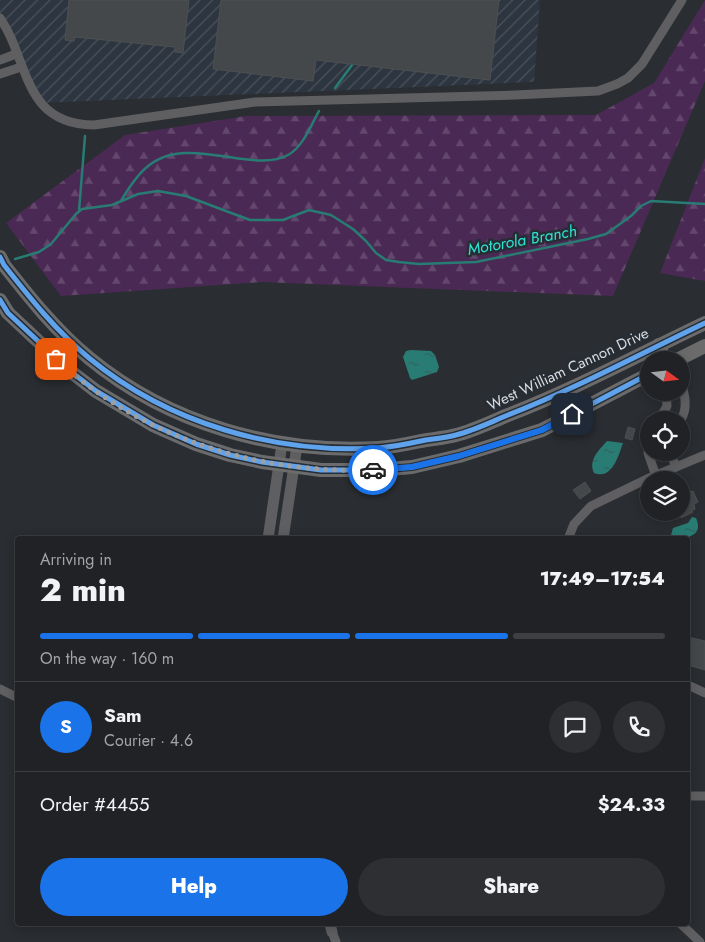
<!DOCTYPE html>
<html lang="en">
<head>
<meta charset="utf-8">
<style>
	body { margin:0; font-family:Jost,sans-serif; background:#2d2f32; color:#f1f3f6; height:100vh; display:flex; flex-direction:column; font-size:19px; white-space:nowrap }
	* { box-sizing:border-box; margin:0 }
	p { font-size:16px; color:#a2a4a7 }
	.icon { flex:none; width:28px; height:28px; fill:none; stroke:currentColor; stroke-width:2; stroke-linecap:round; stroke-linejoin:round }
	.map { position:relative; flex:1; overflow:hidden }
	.drawer { position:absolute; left:15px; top:536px; width:675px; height:390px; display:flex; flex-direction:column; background:#202225; border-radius:5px; box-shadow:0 2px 12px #0003,0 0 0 1px #3d3f42 }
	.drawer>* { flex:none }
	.needle { width:32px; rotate:105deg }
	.controls { position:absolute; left:640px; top:351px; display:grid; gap:10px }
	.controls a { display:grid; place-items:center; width:50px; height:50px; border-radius:50%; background:#202225; box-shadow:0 2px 12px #0003,0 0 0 1px #3d3f42; font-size:25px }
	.pin { position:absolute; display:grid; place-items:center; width:42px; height:42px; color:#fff; margin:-21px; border-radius:10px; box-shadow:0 2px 8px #0006 }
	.courier { position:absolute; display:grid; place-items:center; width:50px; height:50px; margin:-25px; border:4px solid #1a73e8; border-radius:50%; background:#fff; color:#222; box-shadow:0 1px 6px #0007 }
	.summary em { font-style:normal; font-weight:800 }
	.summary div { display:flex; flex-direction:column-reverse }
	.summary { display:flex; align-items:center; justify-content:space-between; height:85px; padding:0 25px }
	h1 { font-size:32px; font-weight:800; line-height:38px }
	.bar { display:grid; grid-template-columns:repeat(4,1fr); gap:8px 5px; align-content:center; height:60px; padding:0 25px }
	.bar i { height:6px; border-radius:4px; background:#3d3f42 }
	.bar .current { background:#1a73e8 }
	.bar p { grid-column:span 4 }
	.line { display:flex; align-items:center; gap:12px; padding:0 25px; border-top:1px solid #3d3f42 }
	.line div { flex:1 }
	.round { display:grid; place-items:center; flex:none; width:52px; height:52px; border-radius:26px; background:#2d2f32 }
	.primary-button { display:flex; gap:10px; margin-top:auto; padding:10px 25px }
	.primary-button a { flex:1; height:58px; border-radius:30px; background:#1a73e8; color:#fff; font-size:20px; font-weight:800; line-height:58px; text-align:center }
	.primary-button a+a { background:#2d2f32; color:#f1f3f6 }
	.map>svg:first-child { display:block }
	.industrial { fill:url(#industrial-furrows) }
	.forest { fill:url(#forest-firs) }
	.water { fill:url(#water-ripples) }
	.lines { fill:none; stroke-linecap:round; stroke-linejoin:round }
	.stream { stroke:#287c74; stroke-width:2.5 }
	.building { fill:#44484b; stroke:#4d5053 }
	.minor { stroke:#5f5f61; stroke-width:9 }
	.tertiary { stroke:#5f5f61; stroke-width:11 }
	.secondary { stroke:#6b6b6c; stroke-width:14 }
	.cycleway-casing { stroke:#272d34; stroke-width:8 }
	.cycleway { stroke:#60a3ed; stroke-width:5 }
	.done { stroke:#9c9fa3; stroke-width:5; stroke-dasharray:0 9 }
	.route { stroke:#1a73e8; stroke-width:6 }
	.labels { text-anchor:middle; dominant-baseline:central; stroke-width:5; stroke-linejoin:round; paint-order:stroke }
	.street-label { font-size:15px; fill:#d9dce1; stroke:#272d34 }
	.water-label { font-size:16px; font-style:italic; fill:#31e2d3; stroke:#272d34 }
</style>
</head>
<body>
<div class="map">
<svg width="705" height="942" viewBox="0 0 705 942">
	<defs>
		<pattern id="industrial-furrows" width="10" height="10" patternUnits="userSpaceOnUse" patternTransform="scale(1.25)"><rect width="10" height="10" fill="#2d3640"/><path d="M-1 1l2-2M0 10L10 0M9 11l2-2" fill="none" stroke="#4b525b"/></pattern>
		<pattern id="forest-firs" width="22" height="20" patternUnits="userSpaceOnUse" patternTransform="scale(1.25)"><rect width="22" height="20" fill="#4a2954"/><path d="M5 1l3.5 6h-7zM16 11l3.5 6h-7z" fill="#64476c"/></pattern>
		<pattern id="water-ripples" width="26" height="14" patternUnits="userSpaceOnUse" patternTransform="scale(1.25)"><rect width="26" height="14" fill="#287c74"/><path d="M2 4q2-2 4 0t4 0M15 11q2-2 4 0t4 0" fill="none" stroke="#33625e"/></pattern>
	</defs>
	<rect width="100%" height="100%" fill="#2a2d31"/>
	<polygon class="industrial" points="0,0 540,0 534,82 40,103 0,19"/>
	<g class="forest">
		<polygon points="705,0 705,81 613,296 262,282 61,296 6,223 125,135 246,116 596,115 654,83"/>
		<polygon points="705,158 705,281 660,273"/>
	</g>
	<g class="water">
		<polygon points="411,350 431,351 435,355 439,367 437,372 412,380 410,378 403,357 406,351"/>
		<path d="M607,441L623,443C618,457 612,480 594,473C588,460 599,450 607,441Z"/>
		<path d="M692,517L696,518C705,538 682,539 670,539L673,528L688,523Z"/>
	</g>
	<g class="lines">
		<g class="stream">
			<polyline points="335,88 352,65"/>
			<path d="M121,201C128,189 136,176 147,167C173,144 211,155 243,159C257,161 276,162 288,155C303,147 311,125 319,111"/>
			<polyline points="79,211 85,136"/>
			<polyline points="15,259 39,252 51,244 76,214 82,209 112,205 138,194 158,191 186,196 250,220 283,220 309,210 331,215 353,229 366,241 376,253 386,260 399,262 419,264 476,262 588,239 606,234 631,216 641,206 651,201 705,204"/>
		</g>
	</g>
	<g class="building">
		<polygon points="69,0 189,0 183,53 175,52 175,47 75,37 74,41 65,40"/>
		<polygon points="221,0 499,0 490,80 316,60 313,81 213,69"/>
		<polygon points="628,427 635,429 632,440 625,438"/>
		<polygon points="585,482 591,491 580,499 573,490"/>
		<polygon points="688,490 689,492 693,491 698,502 694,504 695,509 692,510 693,512 681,518 681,515 670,520 669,517 661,520 657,512 681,512 681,492"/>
		<polygon points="688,637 705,641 705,670 688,665"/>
	</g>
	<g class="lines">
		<g class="minor">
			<path d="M0,18C4,24 8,31 11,38C30,82 34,124 94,125L255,102L515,95L598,91L617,84L628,78L642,64L682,0"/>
			<polyline points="0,60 16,54"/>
			<polyline points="0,74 21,67"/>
			<path d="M681,382C685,395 688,408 681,420"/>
			<polyline points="659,420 667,406 666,392"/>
			<polyline points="649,445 648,453 656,476"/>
			<polyline points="670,452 676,467"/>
			<polyline points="568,539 574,524 591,506 647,479 705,455"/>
			<polyline points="688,685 705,693"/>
			<polyline points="0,689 18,698"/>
			<polyline points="688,796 705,796"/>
			<polyline points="681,924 700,942"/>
			<polyline points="332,932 336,942"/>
		</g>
		<g class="tertiary">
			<polyline points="268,539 282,444"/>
			<polyline points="283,539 297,446"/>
			<polyline points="330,924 332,932"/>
		</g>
		<g class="secondary">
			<path d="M0,257L4,265C30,298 56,331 89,358C169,424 275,454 378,448C392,447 407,444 421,441C432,439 445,438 456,435C473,431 491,422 508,415C575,389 640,354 705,323"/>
			<polyline points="0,300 8,313 70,371 96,391 153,425 196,444 230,455 262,462 321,470 377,470 412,467 459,456 542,430 649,374"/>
			<polyline points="659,345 664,360"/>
			<polyline points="677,360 705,346"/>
		</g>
		<g class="cycleway-casing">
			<g id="cycleway">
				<path d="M0,257L4,265C30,298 56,331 89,358C169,424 275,454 378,448C392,447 407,444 421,441C432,439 445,438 456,435C473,431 491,422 508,415C575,389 640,354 705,323"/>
				<polyline points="0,300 8,313 70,371 96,391 153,425 196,444 230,455 262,462 321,470 377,470 412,467 459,456 542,430 649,374"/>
			</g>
		</g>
		<use href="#cycleway" class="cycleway"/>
	</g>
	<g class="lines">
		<path class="done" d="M56,359C142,438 257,474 373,470"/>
		<polyline class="route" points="373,470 412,467 459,456 542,430 572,414"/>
	</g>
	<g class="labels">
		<g class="street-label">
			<text transform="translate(568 369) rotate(-25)">West William Cannon Drive</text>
		</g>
		<g class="water-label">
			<text transform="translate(522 240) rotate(-10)">Motorola Branch</text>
		</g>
	</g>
</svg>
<div class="controls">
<a><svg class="needle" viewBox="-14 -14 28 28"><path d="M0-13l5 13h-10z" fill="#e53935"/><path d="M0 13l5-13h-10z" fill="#a2a4a7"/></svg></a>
<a><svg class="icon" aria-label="locate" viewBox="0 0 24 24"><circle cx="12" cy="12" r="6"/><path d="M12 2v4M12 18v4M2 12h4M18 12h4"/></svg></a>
<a><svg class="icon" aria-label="layers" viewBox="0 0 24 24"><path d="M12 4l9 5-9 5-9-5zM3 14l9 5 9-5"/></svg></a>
</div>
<div class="pin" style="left:56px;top:359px;background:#ea580c"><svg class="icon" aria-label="bag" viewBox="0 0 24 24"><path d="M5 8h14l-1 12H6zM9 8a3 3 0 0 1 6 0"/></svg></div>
<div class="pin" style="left:572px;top:414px;background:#1f2937"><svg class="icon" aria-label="home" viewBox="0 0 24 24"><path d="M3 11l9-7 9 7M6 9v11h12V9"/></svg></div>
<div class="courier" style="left:373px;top:470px"><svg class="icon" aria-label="car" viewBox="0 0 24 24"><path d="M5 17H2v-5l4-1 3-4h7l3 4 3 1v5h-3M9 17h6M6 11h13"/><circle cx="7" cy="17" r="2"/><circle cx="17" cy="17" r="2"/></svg></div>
<section class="drawer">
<div class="summary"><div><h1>2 min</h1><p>Arriving in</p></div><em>17:49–17:54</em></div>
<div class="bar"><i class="current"></i><i class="current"></i><i class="current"></i><i></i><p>On the way · 160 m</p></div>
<div class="line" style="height:90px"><b class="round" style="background:#1a73e8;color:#fff">S</b><div><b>Sam</b><p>Courier · 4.6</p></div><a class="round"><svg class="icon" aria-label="chat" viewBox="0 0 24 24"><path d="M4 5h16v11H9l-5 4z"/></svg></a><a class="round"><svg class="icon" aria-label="phone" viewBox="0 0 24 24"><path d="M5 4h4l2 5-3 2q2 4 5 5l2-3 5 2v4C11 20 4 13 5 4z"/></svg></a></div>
<div class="line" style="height:65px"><div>Order #4455</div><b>$24.33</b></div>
<div class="primary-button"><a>Help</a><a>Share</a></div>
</section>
</div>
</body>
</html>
